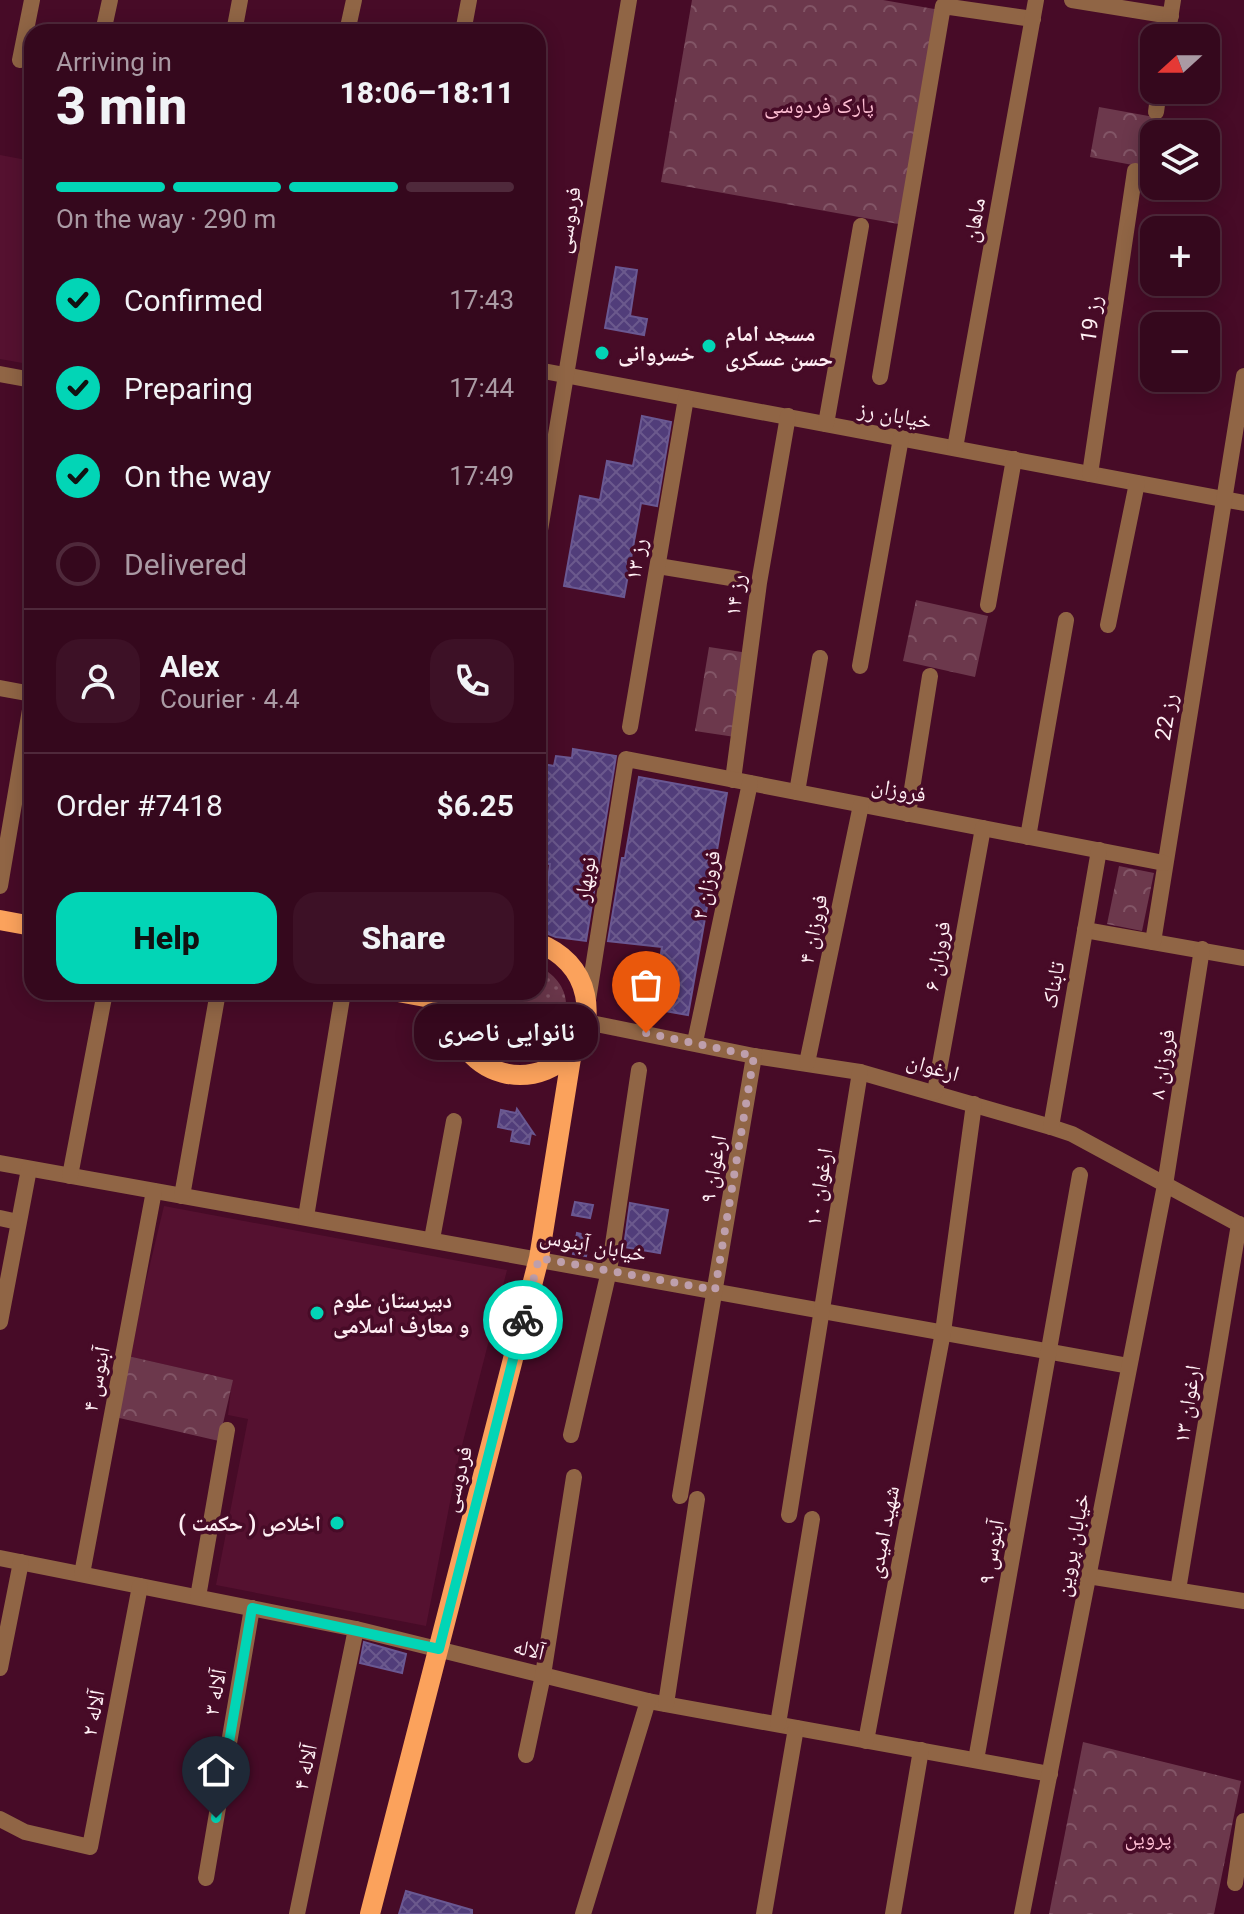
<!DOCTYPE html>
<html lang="en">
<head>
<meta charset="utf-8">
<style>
	body { margin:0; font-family:Roboto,"Noto Naskh Arabic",sans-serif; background:#3d1126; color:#f1f3f6; height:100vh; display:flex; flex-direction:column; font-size:30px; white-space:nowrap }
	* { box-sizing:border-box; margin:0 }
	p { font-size:26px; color:#aa9aa4 }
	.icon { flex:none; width:44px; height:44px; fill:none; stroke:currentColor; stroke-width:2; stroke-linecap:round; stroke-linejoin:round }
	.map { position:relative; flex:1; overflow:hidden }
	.side { position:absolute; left:24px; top:24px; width:522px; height:976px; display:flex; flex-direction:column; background:#35081d; border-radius:24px; box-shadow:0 4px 20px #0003,0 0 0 2px #4f293b }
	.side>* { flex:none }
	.needle { width:52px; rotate:249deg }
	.buttons { position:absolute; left:1140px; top:24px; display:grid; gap:16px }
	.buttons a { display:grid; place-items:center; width:80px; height:80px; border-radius:16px; background:#35081d; box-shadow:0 4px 20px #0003,0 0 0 2px #4f293b; font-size:40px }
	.pin { position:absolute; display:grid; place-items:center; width:68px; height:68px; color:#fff; margin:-82px -34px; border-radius:50% 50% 50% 0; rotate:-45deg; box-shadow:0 0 8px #0007 }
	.pin .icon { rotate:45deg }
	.courier { position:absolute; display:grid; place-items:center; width:80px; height:80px; margin:-40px; border:6px solid #02d5b6; border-radius:50%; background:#fff; color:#222; box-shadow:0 2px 10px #0007 }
	.bubble { position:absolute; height:56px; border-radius:24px; background:#35081d; box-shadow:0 4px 20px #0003,0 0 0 2px #4f293b; font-size:26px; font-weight:800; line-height:56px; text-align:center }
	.overview em { font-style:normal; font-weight:800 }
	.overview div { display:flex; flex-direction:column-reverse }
	.overview { display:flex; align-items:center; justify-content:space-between; height:136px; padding:0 32px }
	h1 { font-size:52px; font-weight:800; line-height:60px }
	.bar { display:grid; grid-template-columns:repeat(4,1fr); gap:12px 8px; align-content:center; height:96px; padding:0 32px }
	.bar i { height:10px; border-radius:6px; background:#4f293b }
	.bar .on { background:#02d5b6 }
	.bar p { grid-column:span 4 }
	.line { display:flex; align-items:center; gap:20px; padding:0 32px; border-top:2px solid #4f293b }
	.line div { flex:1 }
	.round { display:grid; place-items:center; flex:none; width:84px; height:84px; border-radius:24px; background:#3d1126 }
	ol { padding:0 32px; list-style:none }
	li { display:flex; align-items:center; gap:24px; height:88px }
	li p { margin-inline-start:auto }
	li .icon { padding:8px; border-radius:50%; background:#02d5b6; color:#111; stroke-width:4 }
	li:last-child { color:#aa9aa4 }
	li i { width:44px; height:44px; border:4px solid #4f293b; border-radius:50% }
	.button { display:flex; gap:16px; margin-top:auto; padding:16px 32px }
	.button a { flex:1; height:92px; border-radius:24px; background:#02d5b6; color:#111; font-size:32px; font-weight:800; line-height:92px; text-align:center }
	.button a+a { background:#3d1126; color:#f1f3f6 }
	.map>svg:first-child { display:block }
	.built { fill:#551130 }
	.grass { fill:url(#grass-dots) }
	.park { fill:url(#park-crowns) }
	.building { fill:url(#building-cross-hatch); stroke:#6a5892; stroke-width:2 }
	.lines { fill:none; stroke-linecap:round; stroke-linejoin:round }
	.minor { stroke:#906545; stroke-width:16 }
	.major { stroke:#fba25c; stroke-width:20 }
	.done { stroke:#be9fac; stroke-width:8; stroke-dasharray:0 14.4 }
	.route { stroke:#02d5b6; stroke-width:10 }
	.poi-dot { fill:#02d5b6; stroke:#470b27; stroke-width:3 }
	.labels { text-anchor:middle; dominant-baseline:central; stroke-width:7; stroke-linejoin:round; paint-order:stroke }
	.park-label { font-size:22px; fill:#febed3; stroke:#470b27 }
	.street-label { font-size:22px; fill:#feeef3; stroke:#470b27 }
	.poi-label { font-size:22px; font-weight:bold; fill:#feeef3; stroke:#470b27; text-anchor:start }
</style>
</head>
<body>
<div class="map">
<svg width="1244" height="1914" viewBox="0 0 1244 1914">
	<defs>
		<pattern id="grass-dots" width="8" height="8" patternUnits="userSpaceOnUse" patternTransform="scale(2)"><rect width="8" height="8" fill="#6c384c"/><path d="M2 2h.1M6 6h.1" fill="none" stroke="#825566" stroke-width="1.8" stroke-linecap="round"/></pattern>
		<pattern id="park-crowns" width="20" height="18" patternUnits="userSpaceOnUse" patternTransform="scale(2)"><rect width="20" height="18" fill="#6c384c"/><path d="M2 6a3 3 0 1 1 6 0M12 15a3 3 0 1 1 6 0" fill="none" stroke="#825566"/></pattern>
		<pattern id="building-cross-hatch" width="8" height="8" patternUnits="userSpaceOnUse" patternTransform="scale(2)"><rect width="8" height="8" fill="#513d7a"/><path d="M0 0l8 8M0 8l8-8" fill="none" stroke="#6b598d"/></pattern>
	</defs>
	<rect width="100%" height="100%" fill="#470b27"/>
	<g class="built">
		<polygon points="0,155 32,161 32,344 28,364 0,359"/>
		<polygon points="164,1206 507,1270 458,1461 426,1626 216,1585 248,1419 228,1415 232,1380 128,1356"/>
	</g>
	<path class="grass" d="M538,966C609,1001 529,1096 483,1033C474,1021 473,1006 478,992H538Z"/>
	<g class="park">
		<polygon points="692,0 883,0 940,10 904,225 661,182"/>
		<polygon points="1099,107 1209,127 1206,146 1206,134 1154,134 1154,169 1090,157"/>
		<polygon points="916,600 988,616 975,677 903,661"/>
		<polygon points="709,647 748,653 735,737 695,731"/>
		<polygon points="1119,866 1154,873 1142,931 1107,924"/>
		<polygon points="128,1356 233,1380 219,1441 115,1417"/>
		<polygon points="1083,1742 1241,1781 1214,1914 1049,1914"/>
	</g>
	<g class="building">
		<polygon points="616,267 637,270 630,316 647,319 644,335 605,328"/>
		<polygon points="642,416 671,422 657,506 641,503 624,597 564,586 580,496 600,500 607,461 633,466"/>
		<polygon points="573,749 616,756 586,941 556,937 538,930 538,894 546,895 550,864 538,863 538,763 554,766 556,756 572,758"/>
		<polygon points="639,777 727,793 688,1015 648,1008 647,1013 628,1010 631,994 615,991 618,971 657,979 662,947 608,941 622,858 625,858"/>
		<polygon points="517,1109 534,1134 531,1133 529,1144 511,1141 513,1130 498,1127 501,1110 516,1113"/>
		<polygon points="575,1202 593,1205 590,1218 572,1215"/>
		<polygon points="630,1203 668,1210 660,1253 624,1247"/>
		<polygon points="577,1233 590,1236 586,1256 573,1254"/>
		<polygon points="364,1642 406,1654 402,1673 360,1663"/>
		<polygon points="406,1891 472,1910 472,1914 399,1914"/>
	</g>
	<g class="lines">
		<g class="minor">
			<polyline points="1072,0 1171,16"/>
			<polyline points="103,32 110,0"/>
			<polyline points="234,32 240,0"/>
			<polyline points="347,32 354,0"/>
			<polyline points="463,32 469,0"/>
			<polyline points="1167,38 1173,0"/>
			<polyline points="20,60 32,0"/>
			<polyline points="1156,112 1159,90"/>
			<polyline points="538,370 1244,503"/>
			<polyline points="0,374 32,380"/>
			<polyline points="880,377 943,6 1033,19"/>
			<polyline points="826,424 861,226"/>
			<polyline points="955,448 1036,0"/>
			<polyline points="1090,474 1135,171"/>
			<polyline points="538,542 629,0"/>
			<polyline points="658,566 737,579"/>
			<polyline points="988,605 1014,459"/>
			<polyline points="1108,625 1137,483"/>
			<polyline points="860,666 901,438"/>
			<polyline points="0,688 32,694"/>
			<polyline points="630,727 686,398"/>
			<polyline points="733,780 759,583 788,416"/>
			<polyline points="797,792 820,658"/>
			<polyline points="908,814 930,676"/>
			<polyline points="1028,837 1066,620"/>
			<polyline points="0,886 32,698"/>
			<polyline points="1085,930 1244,958"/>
			<polyline points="1153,942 1244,376"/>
			<polyline points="588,1000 626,759 1164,863"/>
			<polyline points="586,1022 754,1056 860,1072 1051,1127 1072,1134 1244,1227"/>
			<polyline points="695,1042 750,783"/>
			<polyline points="807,1063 861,805"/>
			<polyline points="935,1092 983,828"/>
			<polyline points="1051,1127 1099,850"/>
			<polyline points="0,1163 1129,1366"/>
			<polyline points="70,1176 105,992"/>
			<polyline points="182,1196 218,992"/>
			<polyline points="306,1217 343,992"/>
			<polyline points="0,1218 18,1222"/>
			<polyline points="432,1239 454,1121"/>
			<polyline points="0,1322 29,1169"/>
			<polyline points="571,1435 609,1271 639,1070"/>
			<polyline points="680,1496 754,1056"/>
			<polyline points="789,1515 860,1072"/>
			<polyline points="0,1558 356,1629 648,1701 1050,1774"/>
			<polyline points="82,1574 154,1191"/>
			<polyline points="1088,1576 1244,1601"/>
			<polyline points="1178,1590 1239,1224"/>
			<polyline points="198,1597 227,1430"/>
			<polyline points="0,1668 21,1562"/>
			<polyline points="666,1704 697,1499"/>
			<polyline points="778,1724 812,1519"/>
			<polyline points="866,1741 943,1332 974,1104"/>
			<polyline points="526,1755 543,1675 574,1477"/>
			<polyline points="976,1760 1080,1175"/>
			<polyline points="0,1819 25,1832 90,1847 140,1586"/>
			<polyline points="206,1878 252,1608"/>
			<polyline points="1235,1883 1244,1821"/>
			<polyline points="297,1914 356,1629"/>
			<polyline points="583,1914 648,1701"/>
			<polyline points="764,1914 796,1728"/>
			<polyline points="893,1914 921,1750"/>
			<polyline points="1022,1914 1165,1185 1202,949"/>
		</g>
		<g class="major">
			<polyline points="0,920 32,926"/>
			<polyline points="398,992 452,1002"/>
			<path d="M455,992C450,1010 453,1030 464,1045C506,1105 600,1068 585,995C580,970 562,952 538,943"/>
			<polyline points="370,1914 539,1258 572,1052"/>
		</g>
	</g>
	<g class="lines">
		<polyline class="done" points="523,1320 539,1258 715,1290 754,1056 646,1033"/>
		<polyline class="route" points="216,1818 252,1608 439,1649 523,1320"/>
	</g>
	<g class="poi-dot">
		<circle cx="709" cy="346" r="8"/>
		<circle cx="602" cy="353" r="8"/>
		<circle cx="317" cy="1313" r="8"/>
		<circle cx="337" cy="1523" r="8"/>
	</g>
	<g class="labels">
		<g class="park-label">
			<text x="819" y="105">پارک فردوسی</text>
			<text x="1148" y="1837">پروین</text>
		</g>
		<g class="street-label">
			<text transform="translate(568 220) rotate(-80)">فردوسی</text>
			<text transform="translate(974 220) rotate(-80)">ماهان</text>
			<text transform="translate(1091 319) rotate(-82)">رز 19</text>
			<text transform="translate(895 415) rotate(10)">خیابان رز</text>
			<text transform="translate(636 559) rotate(-80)">رز ۱۳</text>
			<text transform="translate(735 595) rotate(-82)">رز ۱۴</text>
			<text transform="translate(1166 717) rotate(-81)">رز 22</text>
			<text transform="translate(899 790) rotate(11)">فروزان</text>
			<text transform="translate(585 879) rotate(-81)">نوبهار</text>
			<text transform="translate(706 885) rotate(-78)">فروزان ۲</text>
			<text transform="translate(813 929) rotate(-78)">فروزان ۴</text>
			<text transform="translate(937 956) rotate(-80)">فروزان ۶</text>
			<text transform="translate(1053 985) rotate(-80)">تابناک</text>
			<text transform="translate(1162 1064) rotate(-81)">فروزان ۸</text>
			<text transform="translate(933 1067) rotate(16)">ارغوان</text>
			<text transform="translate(713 1169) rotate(-80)">ارغوان ۹</text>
			<text transform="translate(819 1187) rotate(-81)">ارغوان ۱۰</text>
			<text transform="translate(593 1245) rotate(10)">خیابان آبنوس</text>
			<text transform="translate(96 1379) rotate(-79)">آبنوس ۴</text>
			<text transform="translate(1187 1404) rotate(-81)">ارغوان ۱۳</text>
			<text transform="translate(457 1479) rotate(-76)">فردوسی</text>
			<text transform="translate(883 1532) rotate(-79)">شهید امیدی</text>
			<text transform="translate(1072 1545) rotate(-79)">خیابان پروین</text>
			<text transform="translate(991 1552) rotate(-80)">آبنوس ۹</text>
			<text transform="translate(529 1649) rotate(14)">آلاله</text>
			<text transform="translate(215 1692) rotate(-80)">آلاله ۳</text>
			<text transform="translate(93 1713) rotate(-79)">آلاله ۲</text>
			<text transform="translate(305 1767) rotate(-78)">آلاله ۴</text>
		</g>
		<g class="poi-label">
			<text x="725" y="333">مسجد امام<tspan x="725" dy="25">حسن عسکری</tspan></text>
			<text x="618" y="353">خسروانی</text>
			<text x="333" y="1300">دبیرستان علوم<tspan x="333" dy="25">و معارف اسلامی</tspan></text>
			<text x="321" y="1523" text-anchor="end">اخلاص ( حکمت )</text>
		</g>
	</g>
</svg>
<div class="buttons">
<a><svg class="needle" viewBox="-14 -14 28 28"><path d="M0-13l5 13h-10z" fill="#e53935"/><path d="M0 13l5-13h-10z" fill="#aa9aa4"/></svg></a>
<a><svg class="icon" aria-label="layers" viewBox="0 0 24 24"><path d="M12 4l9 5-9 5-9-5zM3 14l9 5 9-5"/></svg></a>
<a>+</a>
<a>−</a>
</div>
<div class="pin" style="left:646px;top:1033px;background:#ea580c"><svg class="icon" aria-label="bag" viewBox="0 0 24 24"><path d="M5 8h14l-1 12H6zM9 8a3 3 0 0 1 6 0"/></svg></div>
<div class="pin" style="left:216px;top:1818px;background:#1f2937"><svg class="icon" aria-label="home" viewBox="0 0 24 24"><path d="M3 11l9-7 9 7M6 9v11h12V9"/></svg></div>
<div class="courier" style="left:523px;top:1320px"><svg class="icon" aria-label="bike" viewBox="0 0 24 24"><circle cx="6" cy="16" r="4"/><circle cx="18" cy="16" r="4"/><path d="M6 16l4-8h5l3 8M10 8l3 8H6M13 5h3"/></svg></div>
<div class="bubble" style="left:414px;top:1004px;width:184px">نانوایی ناصری</div>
<section class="side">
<div class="overview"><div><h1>3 min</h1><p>Arriving in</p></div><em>18:06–18:11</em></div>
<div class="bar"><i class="on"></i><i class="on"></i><i class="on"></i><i></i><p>On the way · 290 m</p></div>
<ol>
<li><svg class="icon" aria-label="check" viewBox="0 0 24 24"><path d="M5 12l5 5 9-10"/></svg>Confirmed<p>17:43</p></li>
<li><svg class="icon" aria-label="check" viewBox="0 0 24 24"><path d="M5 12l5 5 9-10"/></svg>Preparing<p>17:44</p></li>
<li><svg class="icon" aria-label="check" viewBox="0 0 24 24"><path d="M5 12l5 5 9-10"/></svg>On the way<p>17:49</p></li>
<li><i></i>Delivered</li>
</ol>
<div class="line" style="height:144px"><a class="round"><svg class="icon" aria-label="person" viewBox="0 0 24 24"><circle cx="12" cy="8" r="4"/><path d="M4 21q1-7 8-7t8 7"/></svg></a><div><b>Alex</b><p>Courier · 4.4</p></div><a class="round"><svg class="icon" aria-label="phone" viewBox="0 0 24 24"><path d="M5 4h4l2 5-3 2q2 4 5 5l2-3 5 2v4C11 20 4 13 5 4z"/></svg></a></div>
<div class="line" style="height:104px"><div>Order #7418</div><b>$6.25</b></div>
<div class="button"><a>Help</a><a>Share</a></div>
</section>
</div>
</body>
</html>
